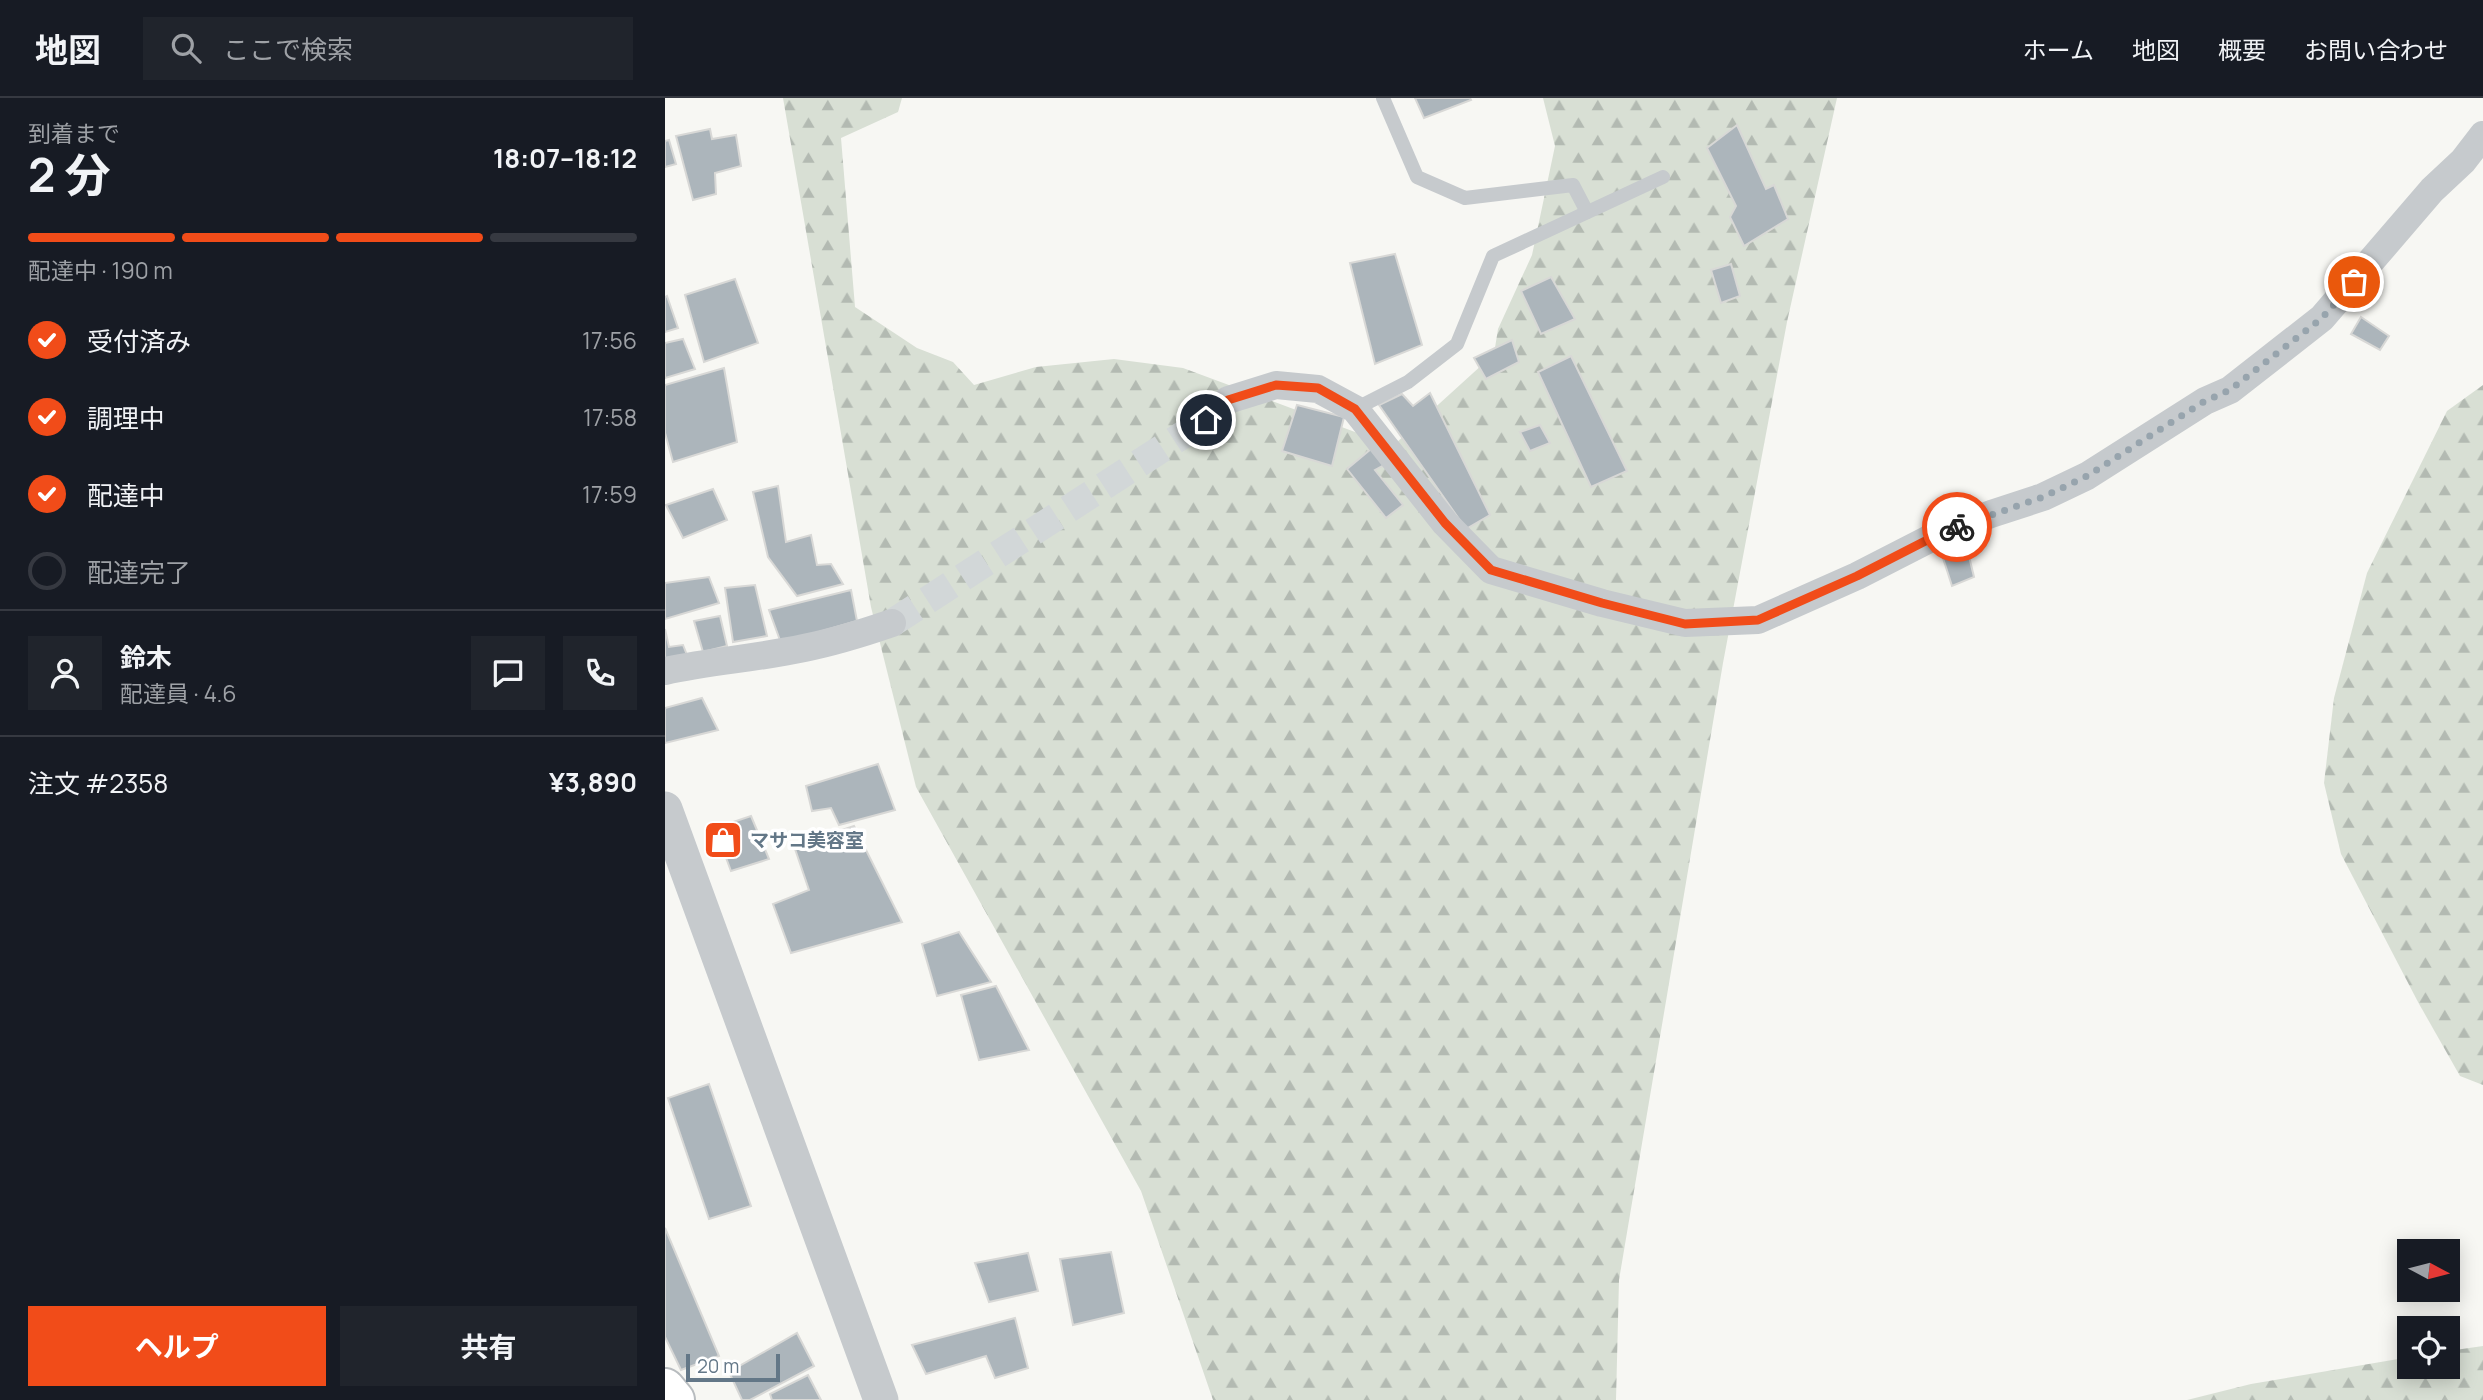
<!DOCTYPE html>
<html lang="ja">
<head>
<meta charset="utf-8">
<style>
	body { margin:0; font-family:Manrope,"Noto Sans JP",sans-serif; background:#20242c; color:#f1f3f6; height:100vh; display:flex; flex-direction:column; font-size:26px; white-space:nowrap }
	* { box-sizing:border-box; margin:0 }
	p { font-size:23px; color:#9ea1a6 }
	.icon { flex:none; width:38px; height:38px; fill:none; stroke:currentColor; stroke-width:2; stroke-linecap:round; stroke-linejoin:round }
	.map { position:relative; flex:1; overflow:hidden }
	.side { display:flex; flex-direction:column; background:#171b24; width:665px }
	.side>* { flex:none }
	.needle { width:46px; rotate:97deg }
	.buttons { position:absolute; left:1732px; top:1141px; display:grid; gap:14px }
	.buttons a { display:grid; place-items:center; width:63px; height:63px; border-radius:0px; background:#171b24; box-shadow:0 4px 18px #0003; font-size:35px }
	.scale { position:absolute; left:21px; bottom:18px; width:94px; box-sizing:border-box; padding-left:7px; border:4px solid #637787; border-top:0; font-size:19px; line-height:24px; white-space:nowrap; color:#637787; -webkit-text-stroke:5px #fff; paint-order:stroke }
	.pin { position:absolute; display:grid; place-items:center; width:60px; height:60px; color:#fff; margin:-30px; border:4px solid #fff; border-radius:50%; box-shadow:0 2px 7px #0007 }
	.courier { position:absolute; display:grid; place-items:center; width:70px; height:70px; margin:-35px; border:5px solid #f14c19; border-radius:50%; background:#fff; color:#222; box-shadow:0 2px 9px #0007 }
	.overview em { font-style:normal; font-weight:700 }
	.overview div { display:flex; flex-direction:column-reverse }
	.overview { display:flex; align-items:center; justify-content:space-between; height:119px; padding:0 28px }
	h1 { font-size:46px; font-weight:700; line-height:52px }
	.bar { display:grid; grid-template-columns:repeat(4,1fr); gap:10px 7px; align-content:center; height:84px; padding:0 28px }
	.bar i { height:9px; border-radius:5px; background:#363941 }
	.bar .current { background:#f14c19 }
	.bar p { grid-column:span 4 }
	.line { display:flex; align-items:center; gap:18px; padding:0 28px; border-top:2px solid #363941 }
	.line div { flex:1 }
	.round { display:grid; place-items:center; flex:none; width:74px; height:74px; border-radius:0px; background:#20242c }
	ol { padding:0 28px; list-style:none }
	li { display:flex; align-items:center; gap:21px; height:77px }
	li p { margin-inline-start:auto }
	li .icon { padding:7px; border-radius:50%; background:#f14c19; color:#fff; stroke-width:4 }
	li:last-child { color:#9ea1a6 }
	li i { width:38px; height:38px; border:4px solid #363941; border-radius:50% }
	.primary-button { display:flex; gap:14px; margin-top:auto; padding:14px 28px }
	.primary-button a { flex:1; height:80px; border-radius:0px; background:#f14c19; color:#fff; font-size:28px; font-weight:700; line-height:80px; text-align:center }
	.primary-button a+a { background:#20242c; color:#f1f3f6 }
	header { display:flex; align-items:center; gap:42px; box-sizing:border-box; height:98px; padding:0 35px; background:#171b24; border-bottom:2px solid #363941 }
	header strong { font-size:33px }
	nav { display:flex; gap:38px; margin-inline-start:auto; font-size:24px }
	.search { width:490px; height:63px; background:#20242c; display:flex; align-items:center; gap:18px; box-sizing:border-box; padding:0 24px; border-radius:0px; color:#9ea1a6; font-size:26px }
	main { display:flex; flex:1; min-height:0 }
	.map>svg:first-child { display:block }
	.forest { fill:url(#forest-firs) }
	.building { fill:#acb5bb; stroke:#d8d8d6; stroke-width:2 }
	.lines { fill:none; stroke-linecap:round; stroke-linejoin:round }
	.minor-tunnel { stroke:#d2d7d8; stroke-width:28; stroke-dasharray:28 14; stroke-linecap:butt }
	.trunk-casing { stroke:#b8bcbf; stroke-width:42 }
	.service { stroke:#c6cacd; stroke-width:14 }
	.minor { stroke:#c6cacd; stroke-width:28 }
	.tertiary { stroke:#c6cacd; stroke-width:35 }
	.trunk { stroke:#fff; stroke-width:38 }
	.done { stroke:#97a4ad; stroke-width:7; stroke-dasharray:0 12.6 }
	.route { stroke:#f14c19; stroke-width:9 }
	.labels { text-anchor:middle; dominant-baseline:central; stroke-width:7; stroke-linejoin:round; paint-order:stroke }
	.poi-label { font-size:19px; font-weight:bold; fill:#637787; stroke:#fff; text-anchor:start }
</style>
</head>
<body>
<header>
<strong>地図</strong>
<div class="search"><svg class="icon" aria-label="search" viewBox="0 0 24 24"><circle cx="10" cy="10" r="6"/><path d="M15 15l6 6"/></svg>ここで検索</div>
<nav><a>ホーム</a><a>地図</a><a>概要</a><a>お問い合わせ</a></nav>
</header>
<main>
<section class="side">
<div class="overview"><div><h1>2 分</h1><p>到着まで</p></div><em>18:07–18:12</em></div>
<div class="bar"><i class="current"></i><i class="current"></i><i class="current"></i><i></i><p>配達中 · 190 m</p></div>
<ol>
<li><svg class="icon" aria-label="check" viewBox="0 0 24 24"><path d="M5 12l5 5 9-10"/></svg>受付済み<p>17:56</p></li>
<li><svg class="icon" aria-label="check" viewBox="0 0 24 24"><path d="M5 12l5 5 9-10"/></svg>調理中<p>17:58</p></li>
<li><svg class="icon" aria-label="check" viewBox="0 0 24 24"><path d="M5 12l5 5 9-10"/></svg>配達中<p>17:59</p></li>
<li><i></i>配達完了</li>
</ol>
<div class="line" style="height:126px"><a class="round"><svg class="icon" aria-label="person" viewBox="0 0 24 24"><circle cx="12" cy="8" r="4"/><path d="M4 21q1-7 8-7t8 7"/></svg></a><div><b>鈴木</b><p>配達員 · 4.6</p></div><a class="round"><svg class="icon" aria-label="chat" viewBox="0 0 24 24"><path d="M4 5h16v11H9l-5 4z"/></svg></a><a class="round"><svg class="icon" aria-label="phone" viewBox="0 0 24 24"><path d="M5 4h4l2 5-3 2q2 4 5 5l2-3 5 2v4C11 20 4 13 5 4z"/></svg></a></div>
<div class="line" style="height:91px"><div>注文 #2358</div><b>¥3,890</b></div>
<div class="primary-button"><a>ヘルプ</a><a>共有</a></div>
</section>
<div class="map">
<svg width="1818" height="1302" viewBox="0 0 1818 1302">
	<defs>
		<pattern id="forest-firs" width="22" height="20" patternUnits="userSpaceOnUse" patternTransform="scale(1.75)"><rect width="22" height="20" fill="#d8dfd4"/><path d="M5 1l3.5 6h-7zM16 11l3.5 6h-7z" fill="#b3bab2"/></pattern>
	</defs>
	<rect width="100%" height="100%" fill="#f7f7f3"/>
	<g class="forest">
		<polygon points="118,0 237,0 233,14 176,40 190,209 252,250 288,264 309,287 371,269 449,261 518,270 690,334 731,345 829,256 833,231 867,157 890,48 878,0 1172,0 1122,224 1058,565 954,1182 951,1302 548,1302 476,1093 251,689 206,509"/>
		<polygon points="1818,287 1818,987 1795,978 1753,904 1676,756 1659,685 1669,600 1702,475 1782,313"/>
		<polygon points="1818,1248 1818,1302 1522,1302 1586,1286 1745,1259 1745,1269 1783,1269 1783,1253"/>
	</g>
	<g class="building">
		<polygon points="750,0 805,0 806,2 759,20"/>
		<polygon points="1072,27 1101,91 1109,87 1123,121 1079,148 1065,119 1071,108 1042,50"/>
		<polygon points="45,31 47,41 71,37 76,68 50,75 51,96 28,102 11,38"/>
		<polygon points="4,42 11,66 0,69 0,43"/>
		<polygon points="730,156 757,247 710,266 685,165"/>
		<polygon points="1066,166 1075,198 1056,205 1046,172"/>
		<polygon points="886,179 910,221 876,236 856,193"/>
		<polygon points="70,181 93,245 39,264 20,197"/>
		<polygon points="2,198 13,230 0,234 0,199"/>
		<polygon points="1696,219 1724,238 1715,252 1686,236"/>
		<polygon points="18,241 30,271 0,280 0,245"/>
		<polygon points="847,242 854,264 821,281 809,260"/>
		<polygon points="906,258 962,373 926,389 873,274"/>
		<polygon points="59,270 72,344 8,364 0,335 0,287"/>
		<polygon points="765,295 825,417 801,431 714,307 737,296 748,308"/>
		<polygon points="632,307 679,319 667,368 617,353"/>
		<polygon points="875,327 885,345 865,353 855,334"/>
		<polygon points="706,351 719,367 710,372 738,407 721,420 682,371"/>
		<polygon points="113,388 121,444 146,437 152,467 166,466 178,486 132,498 103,459 88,394"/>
		<polygon points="48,391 62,422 18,440 1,407"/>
		<polygon points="1302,450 1309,479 1287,488 1277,457"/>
		<polygon points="44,479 54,505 0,521 0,485"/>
		<polygon points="90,487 102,538 68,544 60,490"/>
		<polygon points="186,492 192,523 116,545 104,512"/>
		<polygon points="55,518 62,548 38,554 29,523"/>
		<polygon points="0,531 4,549 18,547 24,562 0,568"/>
		<polygon points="37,600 53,632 0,645 0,610"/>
		<polygon points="213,666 230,712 174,727 166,710 147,713 141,688"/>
		<polygon points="86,718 104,761 66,773 50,730"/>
		<polygon points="189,728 237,824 126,855 108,806 144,792 129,748"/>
		<polygon points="294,834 326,884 272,898 257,846"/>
		<polygon points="331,888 364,952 314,962 296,897"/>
		<polygon points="44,986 86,1108 44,1121 3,1000"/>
		<polygon points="0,1130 54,1258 16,1272 0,1239"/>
		<polygon points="446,1154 459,1215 408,1227 395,1161"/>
		<polygon points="363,1155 373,1193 324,1204 310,1165"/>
		<polygon points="350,1220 363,1270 330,1280 321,1258 261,1276 247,1247"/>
		<polygon points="132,1235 149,1268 85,1302 77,1302 64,1274"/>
		<polygon points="143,1277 156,1302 107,1302 105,1296"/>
	</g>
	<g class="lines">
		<polyline class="minor-tunnel" points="227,525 541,322"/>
		<g class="trunk-casing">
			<polyline id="trunk" points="0,1290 10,1302"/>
		</g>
		<g class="service">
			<polyline points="718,0 752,79 800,100 908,87 922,114"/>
			<polyline points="690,311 743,284 792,246 828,158 998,79"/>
		</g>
		<g class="minor">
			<polyline points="541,322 563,302 611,287 653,291 690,311 780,425 826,472 937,505 1020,525 1093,522 1192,478 1272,437 1326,416 1378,399 1422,378 1540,303 1565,292 1657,220 1767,92 1798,63 1818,37"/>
			<path d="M0,573C46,563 93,560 139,550C169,544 198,535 227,525"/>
		</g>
		<polyline class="tertiary" points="0,711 216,1302"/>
		<use href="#trunk" class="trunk"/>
	</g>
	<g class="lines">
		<polyline class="done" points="1292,429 1378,399 1422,378 1540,303 1565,292 1657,220 1689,184"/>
		<polyline class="route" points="541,322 563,302 611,287 653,290 690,311 780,425 826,472 937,505 1020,526 1093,522 1192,478 1272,437 1292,429"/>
	</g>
	<defs>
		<g id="shop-square" transform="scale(2.0125)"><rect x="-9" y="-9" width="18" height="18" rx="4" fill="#f14c19" stroke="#fff"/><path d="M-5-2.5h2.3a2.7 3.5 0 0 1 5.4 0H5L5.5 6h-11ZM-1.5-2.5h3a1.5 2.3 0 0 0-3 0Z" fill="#fff"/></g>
	</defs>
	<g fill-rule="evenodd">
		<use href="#shop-square" x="58" y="742"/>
	</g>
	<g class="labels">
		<g class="poi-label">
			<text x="85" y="742">マサコ美容室</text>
		</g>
	</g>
</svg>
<div class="buttons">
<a><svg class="needle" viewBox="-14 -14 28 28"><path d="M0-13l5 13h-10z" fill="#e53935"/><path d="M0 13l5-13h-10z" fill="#9ea1a6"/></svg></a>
<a><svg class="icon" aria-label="locate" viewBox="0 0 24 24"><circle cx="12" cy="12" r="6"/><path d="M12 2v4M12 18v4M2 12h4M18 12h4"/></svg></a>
</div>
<div class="scale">20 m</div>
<div class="pin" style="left:1689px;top:184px;background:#ea580c"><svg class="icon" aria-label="bag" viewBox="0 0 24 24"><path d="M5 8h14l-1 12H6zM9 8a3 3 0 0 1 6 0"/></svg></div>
<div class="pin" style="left:541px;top:322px;background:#1f2937"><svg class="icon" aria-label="home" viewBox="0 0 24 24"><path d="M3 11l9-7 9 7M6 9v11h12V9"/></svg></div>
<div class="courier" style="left:1292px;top:429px"><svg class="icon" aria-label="bike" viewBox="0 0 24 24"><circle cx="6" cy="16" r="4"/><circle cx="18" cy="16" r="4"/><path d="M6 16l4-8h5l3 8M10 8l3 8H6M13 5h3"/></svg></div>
</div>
</main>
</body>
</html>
